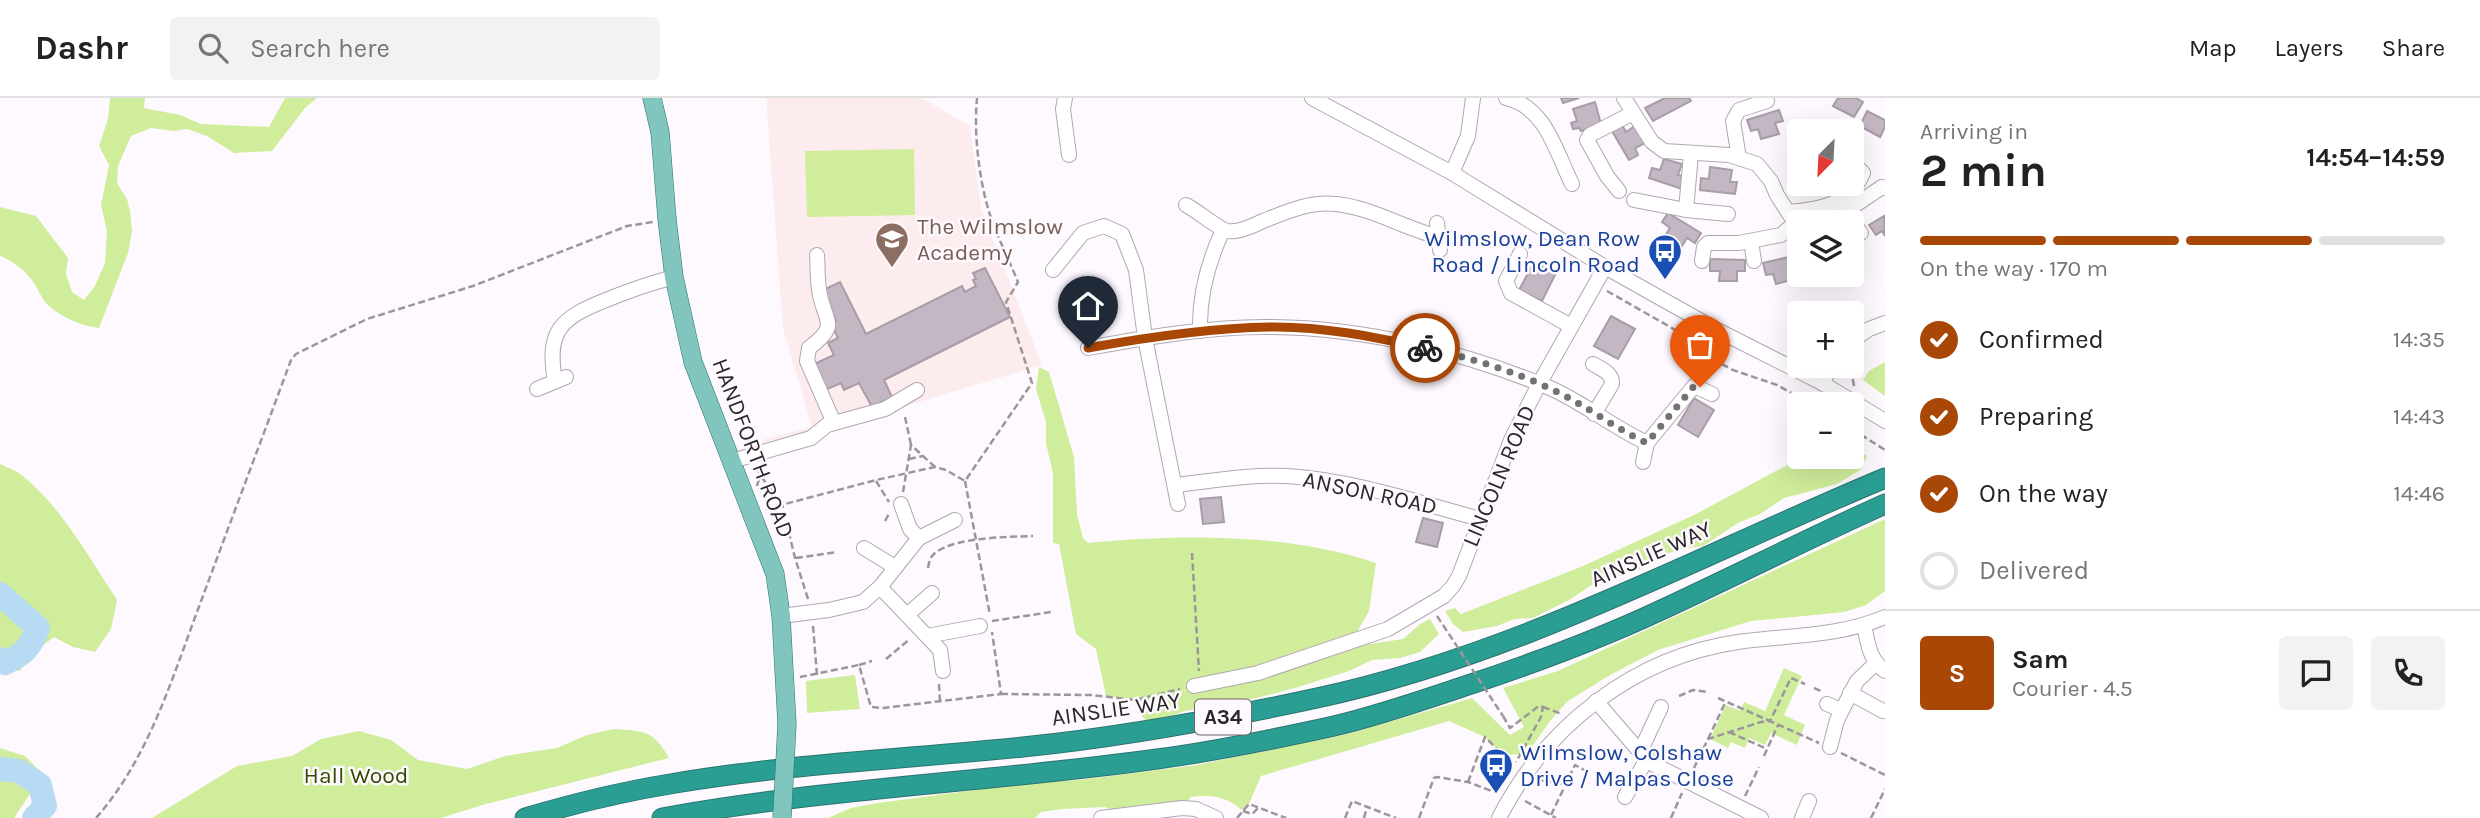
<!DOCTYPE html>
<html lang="en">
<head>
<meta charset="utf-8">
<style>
	body { margin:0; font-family:Karla,sans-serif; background:#f2f2f2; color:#222; height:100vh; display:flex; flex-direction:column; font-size:26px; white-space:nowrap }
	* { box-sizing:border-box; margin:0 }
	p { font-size:23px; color:#767676 }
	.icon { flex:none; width:38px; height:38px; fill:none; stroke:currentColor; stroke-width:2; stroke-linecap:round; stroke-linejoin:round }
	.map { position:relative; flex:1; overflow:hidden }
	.details { display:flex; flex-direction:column; background:#fff; width:595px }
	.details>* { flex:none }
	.needle { width:46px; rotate:204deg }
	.controls { position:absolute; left:1787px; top:21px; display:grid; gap:14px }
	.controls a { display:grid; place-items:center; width:77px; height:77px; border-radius:7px; background:#fff; box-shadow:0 7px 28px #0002; font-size:35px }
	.pin { position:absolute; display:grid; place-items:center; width:60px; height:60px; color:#fff; margin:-72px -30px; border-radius:50% 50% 50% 0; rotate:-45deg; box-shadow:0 0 7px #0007 }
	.pin .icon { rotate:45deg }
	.courier { position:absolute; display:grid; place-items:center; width:70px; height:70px; margin:-35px; border:5px solid #a94707; border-radius:50%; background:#fff; color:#222; box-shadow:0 2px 9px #0007 }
	.head em { font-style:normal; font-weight:700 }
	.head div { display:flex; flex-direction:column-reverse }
	.head { display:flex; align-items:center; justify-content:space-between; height:119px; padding:0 35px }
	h1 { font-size:46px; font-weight:700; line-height:52px }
	.bar { display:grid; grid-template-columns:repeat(4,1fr); gap:10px 7px; align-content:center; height:84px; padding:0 35px }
	.bar i { height:9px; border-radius:5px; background:#e0e0e0 }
	.bar .on { background:#a94707 }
	.bar p { grid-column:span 4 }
	.line { display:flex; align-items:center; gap:18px; padding:0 35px; border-top:2px solid #e0e0e0 }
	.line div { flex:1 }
	.round { display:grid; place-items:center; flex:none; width:74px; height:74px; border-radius:7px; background:#f2f2f2 }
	ol { padding:0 35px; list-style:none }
	li { display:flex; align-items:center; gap:21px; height:77px }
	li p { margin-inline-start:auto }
	li .icon { padding:7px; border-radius:50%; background:#a94707; color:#fff; stroke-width:4 }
	li:last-child { color:#767676 }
	li i { width:38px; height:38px; border:4px solid #e0e0e0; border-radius:50% }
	header { display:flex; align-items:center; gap:42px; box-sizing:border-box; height:98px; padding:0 35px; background:#fff; border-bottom:2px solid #e0e0e0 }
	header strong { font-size:33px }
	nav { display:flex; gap:38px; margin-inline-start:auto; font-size:24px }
	.search { width:490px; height:63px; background:#f2f2f2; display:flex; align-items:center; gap:18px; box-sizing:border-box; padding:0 24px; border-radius:7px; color:#767676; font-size:26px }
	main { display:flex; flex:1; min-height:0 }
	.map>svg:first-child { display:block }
	.education { fill:#fdeced }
	.green { fill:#cfed9b }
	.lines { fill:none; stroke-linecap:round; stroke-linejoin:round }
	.river { stroke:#b7dbf3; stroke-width:24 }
	.building { fill:#c3b7c3; stroke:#a79ca7; stroke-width:2 }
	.minor-casing { stroke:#b2a6b2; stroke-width:16 }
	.major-casing { stroke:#2b746f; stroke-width:19 }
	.highway-casing { stroke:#2b746f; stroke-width:21 }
	.path { stroke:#9a969a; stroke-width:2.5; stroke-dasharray:7 3.5; stroke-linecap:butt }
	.minor { stroke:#fff; stroke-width:14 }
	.major { stroke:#80c5be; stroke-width:18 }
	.highway { stroke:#2b9e93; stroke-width:19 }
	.major-bridge-casing { stroke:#2b746f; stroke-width:19; stroke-linecap:butt }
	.path-bridge { stroke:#9a969a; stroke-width:2.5; stroke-dasharray:7 3.5; stroke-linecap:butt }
	.major-bridge { stroke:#80c5be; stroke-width:18 }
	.done { stroke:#757075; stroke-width:7; stroke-dasharray:0 12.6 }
	.route { stroke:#a94707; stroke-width:9 }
	.labels { text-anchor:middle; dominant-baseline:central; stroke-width:5; stroke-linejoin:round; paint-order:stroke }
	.shield { fill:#fef9fe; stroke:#6a666a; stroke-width:2 }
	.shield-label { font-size:21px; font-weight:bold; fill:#2b272b }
	.education-label { font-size:23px; fill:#785e54; stroke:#fef9fe; text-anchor:start }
	.transit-label { font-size:23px; fill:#164399; stroke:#fef9fe; text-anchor:end }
	.street-label { font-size:23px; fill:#2b272b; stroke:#fef9fe }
	.park-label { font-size:23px; fill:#354800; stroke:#fef9fe }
</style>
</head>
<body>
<header>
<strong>Dashr</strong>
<div class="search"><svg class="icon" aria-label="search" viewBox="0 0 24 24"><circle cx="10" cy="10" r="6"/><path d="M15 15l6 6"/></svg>Search here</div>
<nav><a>Map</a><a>Layers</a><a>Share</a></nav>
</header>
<main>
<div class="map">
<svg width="1885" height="720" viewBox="0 0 1885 720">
	<rect width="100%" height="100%" fill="#fef9fe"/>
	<polygon class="education" points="766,0 922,0 970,28 981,110 1042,267 835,329 766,358 762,342 812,329 783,231"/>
	<g class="green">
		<path d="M110,0H145L144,10L180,17L201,26L269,29L285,0H317L305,10L272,53L234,55L207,38L187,31L174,33L151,30L131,38L118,68L117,85L127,101L130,113L132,133L128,155L99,230C81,228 58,218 45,204C41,199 38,191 34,185C28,175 12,162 0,158V109L36,118L68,160L66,176L72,194L84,202L95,188L105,165L107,133L101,107L109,67L99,48L108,21Z"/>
		<polygon points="914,51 915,117 807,119 805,53"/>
		<polygon points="1885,264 1885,298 1863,282 1869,273"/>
		<path d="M1039,269L1049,274L1074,359L1077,416L1083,440L1088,445C1179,436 1288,435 1376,465L1369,513L1357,534V548L1403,541L1420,526L1430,521L1439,536L1420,554L1400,560L1372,562L1349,573L1295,590L1252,601L1185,613L1154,624L1147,623L1139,616L1135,602L1106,598L1096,551L1076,536L1059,446L1053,445V376L1046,345V324L1036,291Z"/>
		<polygon points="1852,348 1867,358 1860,372 1837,386 1784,400 1760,416 1738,425 1703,448 1682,451 1659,458 1640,471 1590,488 1571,501 1533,520 1514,521 1497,528 1463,534 1453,526 1445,513 1455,510 1461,516 1583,468 1696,416 1802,359 1852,359"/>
		<path d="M0,366C8,370 18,373 24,379C62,410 90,461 117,502L111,531L95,554L73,549L54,539L28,558L20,573H0Z"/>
		<path d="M1885,421V493L1866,507L1844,514L1751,523L1658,552L1610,577L1568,603L1550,623L1527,656L1503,657L1485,639L1449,623L1261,678L1249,706L1243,713C1229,699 1210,696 1191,699L1182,710L1123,717L1105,709L1062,711L1041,714L1035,720H828L851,710L878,705L1027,685L1080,682L1197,667L1348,636L1472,600L1510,637L1524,629L1503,590L1558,573Z"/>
		<polygon points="1784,570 1802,578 1784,617 1805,627 1797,647 1771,635 1765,647 1749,640 1745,650 1731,644 1728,650 1710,641 1726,607 1740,613 1744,604 1765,613"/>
		<polygon points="855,577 860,611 807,615 806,583"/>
		<path d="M614,631C644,633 653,632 669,660L482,707L441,720H152L237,668L292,658L321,641L359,633L391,642L418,662L467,671L505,658L557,650L587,637Z"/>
		<polygon points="0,650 25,658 43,676 14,720 0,720"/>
	</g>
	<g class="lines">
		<g class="river">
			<path d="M0,496L38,530C31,549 23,557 5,565L0,561"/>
			<polyline points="0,671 19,673 40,687 45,708 34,720"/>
		</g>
	</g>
	<g class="building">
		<polygon points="1561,0 1579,0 1563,5"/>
		<polygon points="1665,0 1689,0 1691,3 1653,23 1645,10"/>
		<polygon points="1838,0 1856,0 1863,4 1854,19 1833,8"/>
		<polygon points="1595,4 1601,26 1581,33 1579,30 1573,31 1571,25 1577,23 1573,11"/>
		<polygon points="1779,12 1783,23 1775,25 1779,36 1761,41 1758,31 1751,33 1747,22"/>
		<polygon points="1867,13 1885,22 1885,29 1880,39 1860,28"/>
		<polygon points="1622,27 1626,34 1635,28 1645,45 1635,50 1638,57 1629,62 1612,33"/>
		<polygon points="1664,61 1682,66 1678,77 1685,79 1682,91 1649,80 1652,70 1660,72"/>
		<polygon points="1710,69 1732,72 1730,84 1737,84 1735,96 1700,92 1701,80 1709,81"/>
		<polygon points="1668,115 1701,135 1695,145 1687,140 1682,148 1665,138 1670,130 1662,124"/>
		<polygon points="1884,118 1885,138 1882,133 1876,137 1869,127"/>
		<polygon points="1797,157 1799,169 1792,171 1794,181 1776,186 1773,176 1766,177 1763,165"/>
		<polygon points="1710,161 1745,162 1745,173 1737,173 1737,183 1719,183 1720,173 1710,173"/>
		<polygon points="1534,164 1556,175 1542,203 1519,192"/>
		<polygon points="985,170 1010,219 884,282 892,299 872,309 859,285 844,292 841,285 825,292 812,267 834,257 828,245 838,240 831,225 836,223 821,193 840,184 866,236 962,188 965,194 976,188 973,182 976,181 973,175"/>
		<polygon points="1611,218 1635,231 1618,261 1594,248"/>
		<polygon points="1694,300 1714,312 1698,339 1678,327"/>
		<polygon points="1221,399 1224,424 1203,426 1200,401"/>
		<polygon points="1423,420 1443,425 1437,449 1416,444"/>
	</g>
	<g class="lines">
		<g class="minor-casing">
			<g id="minor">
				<polyline points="1065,0 1063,11 1069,57"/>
				<polyline points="1312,0 1452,75 1605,169 1719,233 1822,285 1885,323"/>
				<path d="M1506,0C1546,9 1556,54 1572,86"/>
				<polyline points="1624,0 1652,44 1664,53 1729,57 1757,66 1771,83 1777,97 1795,125 1799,125"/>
				<polyline points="1739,60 1733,23 1739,12 1767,3"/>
				<polyline points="1452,75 1468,38 1473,0"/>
				<polyline points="1619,93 1607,78 1587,42 1590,37 1633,15"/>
				<polyline points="1634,102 1686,112 1728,116"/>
				<path d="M1186,107C1196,112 1219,131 1227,133C1238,135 1253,128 1263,123C1286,114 1310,103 1336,106C1373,110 1403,130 1439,139"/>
				<polyline points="1686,112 1691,56"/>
				<path d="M1788,114C1818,112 1850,107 1863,75L1852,64"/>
				<polyline points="1845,114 1861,135"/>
				<polyline points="1825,124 1836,120 1882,89 1885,90"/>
				<polyline points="1437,125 1440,152"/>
				<polyline points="1751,143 1754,163"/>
				<polyline points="1520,156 1506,183 1511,195 1571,228"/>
				<path d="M817,157C818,170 817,185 820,197C826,226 839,227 809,250L807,263L834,325"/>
				<polyline points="1702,163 1704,149 1708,145 1739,145 1781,137 1795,125 1799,138"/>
				<polyline points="1053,172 1083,135 1104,128 1122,136 1136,172 1145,240 1178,406"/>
				<path d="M1200,233C1199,198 1208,164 1223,132"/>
				<polyline points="1852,243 1869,231 1885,225"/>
				<path d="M1088,250C1149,239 1211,228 1272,229C1367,230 1464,254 1550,290C1584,305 1614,330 1647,345"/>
				<path d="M1593,266C1601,271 1613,275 1612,286L1594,316"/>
				<path d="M555,283C546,232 561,220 606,202C628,193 651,185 674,179"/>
				<polyline points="1822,285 1832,268"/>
				<polyline points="537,291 566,279"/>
				<polyline points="732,363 811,340 827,327 885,311 917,292"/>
				<polyline points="1643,364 1647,345 1694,288 1712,296"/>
				<path d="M1175,387C1212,383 1250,376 1287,378C1352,382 1417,404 1480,421"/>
				<polyline points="901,406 910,431 919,440"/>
				<polyline points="864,450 895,469"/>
				<polyline points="880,489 940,552 943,573"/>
				<polyline points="907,517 932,495"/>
				<polyline points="781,518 829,512 863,504 880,489 919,440 955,422"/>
				<path d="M1864,527C1868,545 1869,562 1885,573"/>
				<polyline points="927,538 980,528"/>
				<polyline points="1194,588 1258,575 1388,531 1444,498 1453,488 1459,478 1511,342 1539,286 1605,169"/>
				<polyline points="1850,595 1883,613"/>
				<polyline points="1596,603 1640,654 1653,666 1761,720"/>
				<polyline points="1827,606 1841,612"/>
				<polyline points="1830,649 1837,622 1857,583 1875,566"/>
				<polyline points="1640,654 1661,609"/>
				<polyline points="1625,699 1647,661"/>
				<polyline points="1101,720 1182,710 1196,711 1216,720"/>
				<path d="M1499,720C1546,628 1634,559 1738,544C1788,537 1838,539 1885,519"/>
				<polyline points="1802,720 1809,703"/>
			</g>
		</g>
		<g class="major-casing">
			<polyline id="major" points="652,0 660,34 667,121 674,179 693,264 775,476 781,518 787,626"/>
		</g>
		<g class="highway-casing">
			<g id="highway">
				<path d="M525,720C572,706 621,694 670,686C786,666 905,661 1023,649C1121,639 1220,621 1317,600C1517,557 1698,458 1885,380"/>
				<path d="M662,720C826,690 992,684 1157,661C1217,653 1275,641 1334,628C1377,618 1420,603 1462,589C1529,567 1595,543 1659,513C1735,478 1809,440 1885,406"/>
			</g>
		</g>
		<g class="path">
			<polyline points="1607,193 1672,230 1718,264 1733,272 1777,287 1811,306"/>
			<polyline points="1854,288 1852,277 1863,258 1859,255"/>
			<polyline points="905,319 911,347"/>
			<polyline points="1852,331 1885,352"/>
			<polyline points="909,361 923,358"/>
			<polyline points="757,369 760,377 782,406 795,460 808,501"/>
			<polyline points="876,383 889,404"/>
			<polyline points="965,383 990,517"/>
			<polyline points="757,388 760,377"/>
			<polyline points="903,394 911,347 935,369"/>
			<path d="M766,411L876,382L935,369L946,372L965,383L1032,285L1006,204L1018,184C1007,157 993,131 986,103C978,71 974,33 977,0"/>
			<polyline points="885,423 890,414"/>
			<polyline points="1192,455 1199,573"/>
			<polyline points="796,460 837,454"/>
			<path d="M928,470C929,464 930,459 935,455C955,439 1008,439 1033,438"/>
			<polyline points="1437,518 1443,527"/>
			<polyline points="992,523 1051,514"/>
			<polyline points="813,528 817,577"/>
			<polyline points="886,561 910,541"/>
			<polyline points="859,567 872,563"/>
			<polyline points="800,579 859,567 871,609 883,610 1001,596 992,534"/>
			<polyline points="939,586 940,603"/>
			<polyline points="1814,590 1823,594"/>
			<polyline points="1001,596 1092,597 1135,602 1180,591"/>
			<polyline points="1679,598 1693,592 1707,594"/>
			<polyline points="1718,600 1770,623 1791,580 1805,586"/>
			<polyline points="1543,609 1562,616"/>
			<polyline points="1503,618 1510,630 1539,608 1543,609 1541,619 1516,664"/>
			<polyline points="1729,634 1767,651"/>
			<polyline points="1708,641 1726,603"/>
			<polyline points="1841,655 1885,677"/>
			<polyline points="1764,658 1778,627"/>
			<polyline points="1694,670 1708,641 1761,624 1770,623 1819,645"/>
			<polyline points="1538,682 1565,686"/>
			<polyline points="1606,682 1614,686"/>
			<polyline points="1468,684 1485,639 1503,657 1511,672"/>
			<polyline points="1745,698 1759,669"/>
			<polyline points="1525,703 1556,720"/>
			<polyline points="1243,713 1252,716 1258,710"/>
			<polyline points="1551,717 1575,667 1586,673"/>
			<path d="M96,720C149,660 172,580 200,506C230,425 261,343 291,262L296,256L367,221L473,188L627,128L653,124"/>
			<polyline points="1237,720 1249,706 1286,720"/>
			<polyline points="1345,720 1352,703 1396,720"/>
			<polyline points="1364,720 1367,709"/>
			<polyline points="1419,720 1434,680 1437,679 1468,684 1497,695"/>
			<polyline points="1671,720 1682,695"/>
			<polyline points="1871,720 1885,691"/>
		</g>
		<use href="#minor" class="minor"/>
		<use href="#major" class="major"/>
		<use href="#highway" class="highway"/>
		<g class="major-bridge-casing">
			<polyline id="major-bridge" points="782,720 787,626"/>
		</g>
		<polyline class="path-bridge" points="1443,527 1503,618"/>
		<use href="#major-bridge" class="major-bridge"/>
	</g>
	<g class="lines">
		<path class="done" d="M1425,250C1468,259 1514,273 1553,292C1586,307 1614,330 1647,345L1694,288L1700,289"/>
		<path class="route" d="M1088,250C1148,239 1209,230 1270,229C1322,228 1375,239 1425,250"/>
	</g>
	<defs>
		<g id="school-pin" transform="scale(1.75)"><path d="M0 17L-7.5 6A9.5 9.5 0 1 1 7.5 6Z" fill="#8d6e63" stroke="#fef9fe"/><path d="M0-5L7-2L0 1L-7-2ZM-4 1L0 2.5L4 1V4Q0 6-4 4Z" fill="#fff"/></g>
		<g id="bus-pin" transform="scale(1.75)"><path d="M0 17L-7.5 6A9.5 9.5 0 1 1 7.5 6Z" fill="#1a4fb4" stroke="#fef9fe"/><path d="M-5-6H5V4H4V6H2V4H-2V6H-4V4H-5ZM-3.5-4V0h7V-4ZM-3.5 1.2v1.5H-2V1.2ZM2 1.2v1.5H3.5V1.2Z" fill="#fff"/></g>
	</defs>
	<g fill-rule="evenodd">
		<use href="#school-pin" x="892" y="141"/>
		<use href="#bus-pin" x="1665" y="153"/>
		<use href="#bus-pin" x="1496" y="667"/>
	</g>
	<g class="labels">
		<rect class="shield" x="1195" y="601.5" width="56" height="35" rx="5"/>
		<g class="shield-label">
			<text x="1223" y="619">A34</text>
		</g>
		<g class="education-label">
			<text x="917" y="128">The Wilmslow<tspan x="917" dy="26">Academy</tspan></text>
		</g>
		<g class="transit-label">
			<text x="1640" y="140">Wilmslow, Dean Row<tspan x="1640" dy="26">Road / Lincoln Road</tspan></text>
			<text x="1520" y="654" text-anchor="start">Wilmslow, Colshaw<tspan x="1520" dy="26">Drive / Malpas Close</tspan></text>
		</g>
		<g class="street-label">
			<text transform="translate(753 350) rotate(69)">HANDFORTH ROAD</text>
			<text transform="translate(1499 378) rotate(-67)">LINCOLN ROAD</text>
			<text transform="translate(1370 395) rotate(12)">ANSON ROAD</text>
			<text transform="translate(1651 456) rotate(-24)">AINSLIE WAY</text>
			<text transform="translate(1116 611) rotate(-8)">AINSLIE WAY</text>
		</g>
		<g class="park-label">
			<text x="356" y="677">Hall Wood</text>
		</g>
	</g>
</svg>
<div class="controls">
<a><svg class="needle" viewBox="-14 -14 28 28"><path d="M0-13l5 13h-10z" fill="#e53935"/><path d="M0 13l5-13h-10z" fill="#767676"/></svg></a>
<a><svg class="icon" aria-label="layers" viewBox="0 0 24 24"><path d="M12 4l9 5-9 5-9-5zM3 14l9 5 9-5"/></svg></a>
<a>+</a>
<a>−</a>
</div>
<div class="pin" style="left:1700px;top:289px;background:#ea580c"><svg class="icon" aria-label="bag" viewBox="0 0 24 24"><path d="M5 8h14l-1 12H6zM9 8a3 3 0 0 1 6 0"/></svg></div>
<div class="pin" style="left:1088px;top:250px;background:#1f2937"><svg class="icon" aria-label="home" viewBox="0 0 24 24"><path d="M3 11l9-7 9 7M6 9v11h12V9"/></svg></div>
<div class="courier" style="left:1425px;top:250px"><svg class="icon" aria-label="bike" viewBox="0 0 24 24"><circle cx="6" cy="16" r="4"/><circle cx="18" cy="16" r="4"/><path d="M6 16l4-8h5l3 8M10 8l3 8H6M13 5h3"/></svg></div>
</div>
<section class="details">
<div class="head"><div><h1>2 min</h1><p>Arriving in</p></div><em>14:54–14:59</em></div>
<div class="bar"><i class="on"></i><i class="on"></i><i class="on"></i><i></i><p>On the way · 170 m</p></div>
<ol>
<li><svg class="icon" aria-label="check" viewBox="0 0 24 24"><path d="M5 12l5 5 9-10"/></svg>Confirmed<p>14:35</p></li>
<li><svg class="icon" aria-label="check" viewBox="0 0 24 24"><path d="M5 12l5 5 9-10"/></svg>Preparing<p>14:43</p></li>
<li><svg class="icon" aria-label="check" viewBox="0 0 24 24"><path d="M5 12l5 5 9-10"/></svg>On the way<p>14:46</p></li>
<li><i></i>Delivered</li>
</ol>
<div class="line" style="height:126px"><b class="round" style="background:#a94707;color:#fff">S</b><div><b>Sam</b><p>Courier · 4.5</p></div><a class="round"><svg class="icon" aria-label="chat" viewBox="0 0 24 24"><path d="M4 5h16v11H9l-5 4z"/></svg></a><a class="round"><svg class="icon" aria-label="phone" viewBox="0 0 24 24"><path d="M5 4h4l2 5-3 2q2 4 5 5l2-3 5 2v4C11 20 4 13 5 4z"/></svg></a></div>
</section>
</main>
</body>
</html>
